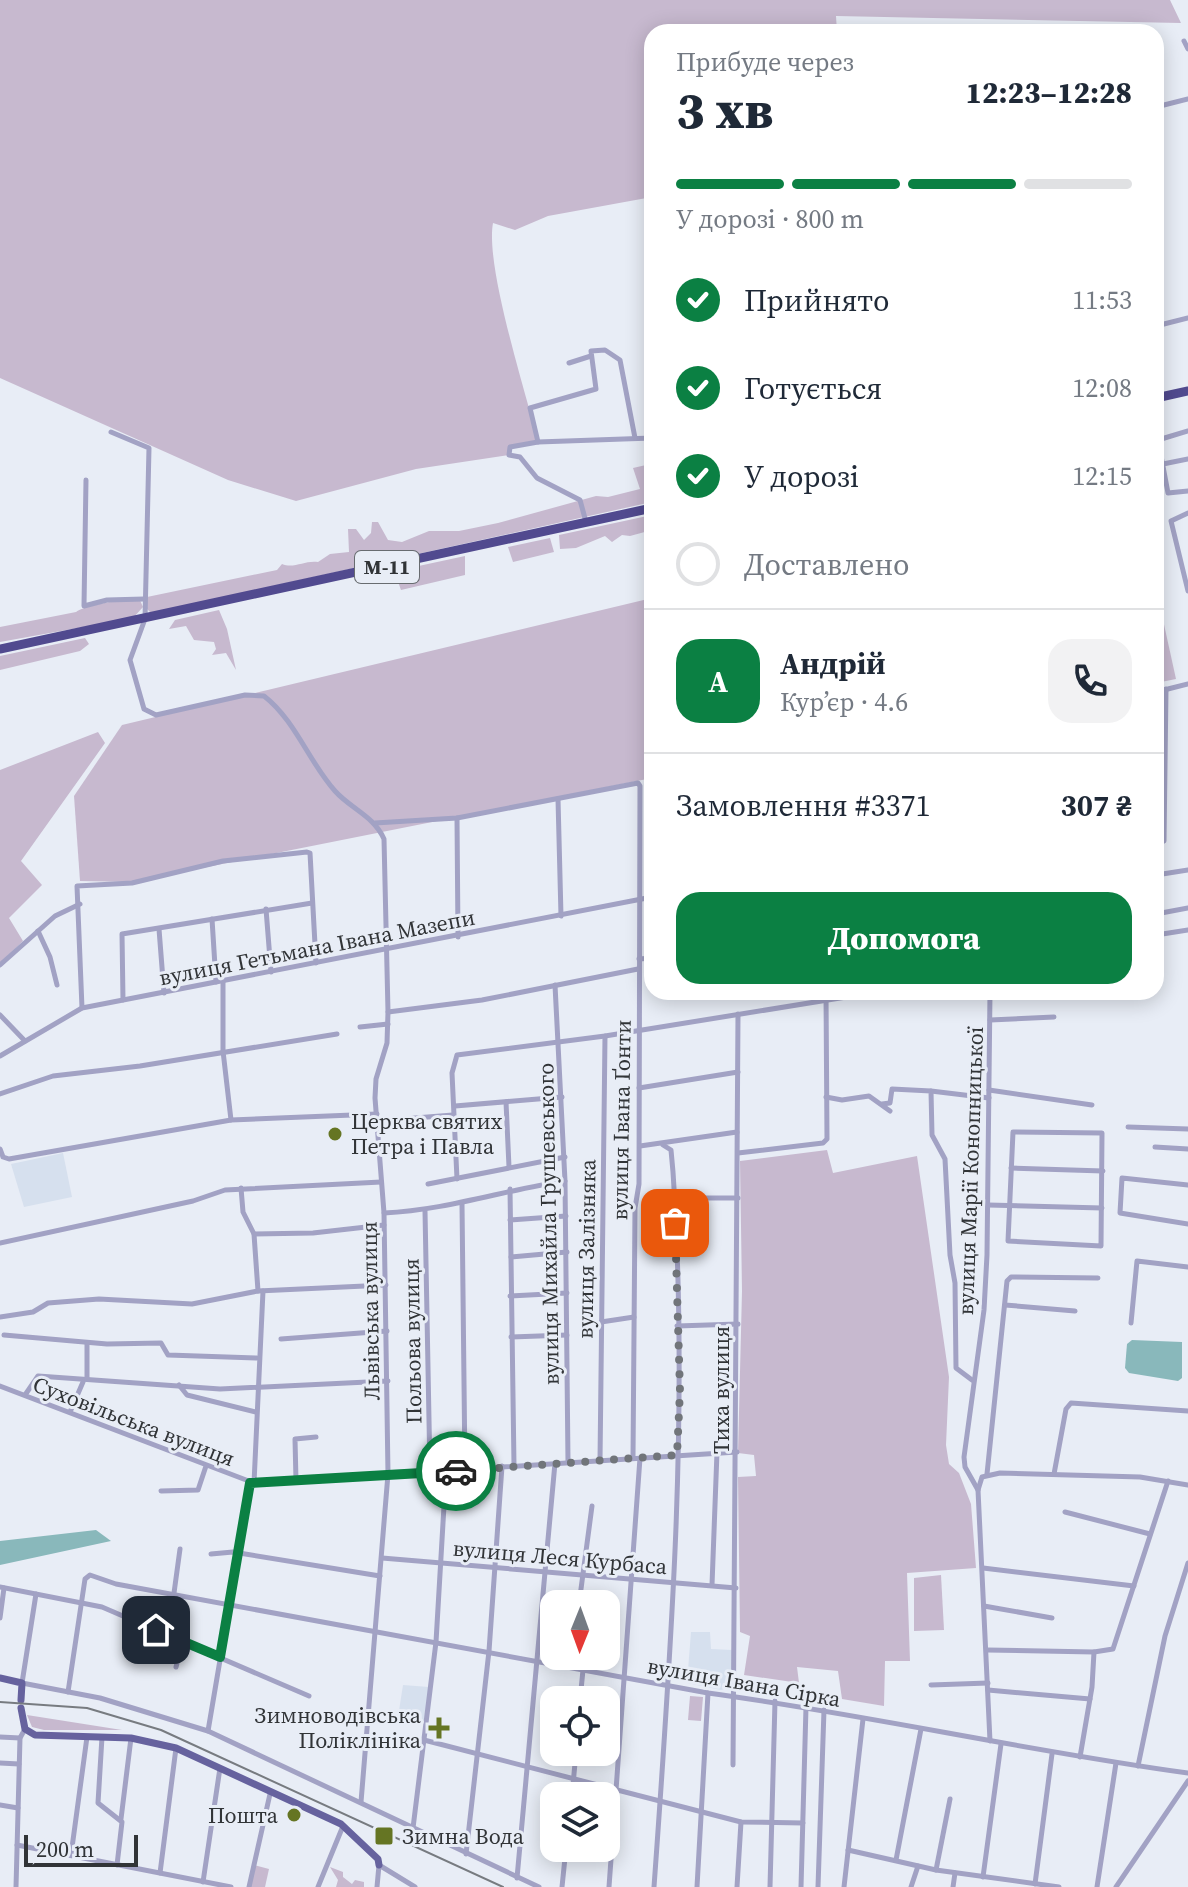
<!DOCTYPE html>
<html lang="uk">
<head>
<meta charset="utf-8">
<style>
	body { margin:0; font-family:"Source Serif 4",serif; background:#f2f2f3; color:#1f2937; height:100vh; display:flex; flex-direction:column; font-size:30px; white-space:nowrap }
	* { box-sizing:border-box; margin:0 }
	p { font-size:26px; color:#747a83 }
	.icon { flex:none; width:44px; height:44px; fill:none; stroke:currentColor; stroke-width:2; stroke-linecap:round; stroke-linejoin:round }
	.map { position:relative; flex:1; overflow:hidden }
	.sheet { position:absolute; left:644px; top:24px; width:520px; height:976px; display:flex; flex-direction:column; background:#fff; border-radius:24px; box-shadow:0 4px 20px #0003 }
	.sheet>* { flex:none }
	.needle { width:52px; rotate:181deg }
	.fabs { position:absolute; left:540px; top:1590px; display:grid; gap:16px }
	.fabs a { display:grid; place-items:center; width:80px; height:80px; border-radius:16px; background:#fff; box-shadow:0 4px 20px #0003; font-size:40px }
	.scale { position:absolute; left:24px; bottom:20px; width:114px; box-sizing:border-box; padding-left:8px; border:4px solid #313437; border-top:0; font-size:22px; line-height:28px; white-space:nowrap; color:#313437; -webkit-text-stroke:6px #e8edf6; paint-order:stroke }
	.pin { position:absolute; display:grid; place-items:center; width:68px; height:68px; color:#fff; margin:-34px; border-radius:16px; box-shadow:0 4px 12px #0006 }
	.courier { position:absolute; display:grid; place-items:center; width:80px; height:80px; margin:-40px; border:6px solid #0b8043; border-radius:50%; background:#fff; color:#222; box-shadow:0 2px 10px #0007 }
	.summary em { font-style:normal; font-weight:800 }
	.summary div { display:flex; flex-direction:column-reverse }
	.summary { display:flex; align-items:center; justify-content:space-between; height:136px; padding:0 32px }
	h1 { font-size:52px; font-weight:800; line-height:60px }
	.bar { display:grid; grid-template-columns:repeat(4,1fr); gap:12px 8px; align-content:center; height:96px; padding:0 32px }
	.bar i { height:10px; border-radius:6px; background:#e0e1e3 }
	.bar .active { background:#0b8043 }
	.bar p { grid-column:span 4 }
	.line { display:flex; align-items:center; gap:20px; padding:0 32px; border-top:2px solid #e0e1e3 }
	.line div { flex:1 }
	.round { display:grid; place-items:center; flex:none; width:84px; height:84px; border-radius:24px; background:#f2f2f3 }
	ol { padding:0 32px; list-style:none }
	li { display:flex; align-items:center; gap:24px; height:88px }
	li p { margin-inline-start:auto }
	li .icon { padding:8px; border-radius:50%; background:#0b8043; color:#fff; stroke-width:4 }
	li:last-child { color:#747a83 }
	li i { width:44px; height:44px; border:4px solid #e0e1e3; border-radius:50% }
	.action { display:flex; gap:16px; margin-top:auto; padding:16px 32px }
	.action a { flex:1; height:92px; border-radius:24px; background:#0b8043; color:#fff; font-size:32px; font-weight:800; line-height:92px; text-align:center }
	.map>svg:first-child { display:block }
	.built { fill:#d6e0ee }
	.green { fill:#c7b9cf }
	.water { fill:#89b8bb }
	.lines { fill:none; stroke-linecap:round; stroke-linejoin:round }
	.minor { stroke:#a2a2c4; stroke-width:5 }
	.major { stroke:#66629e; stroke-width:7 }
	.highway { stroke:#514a8f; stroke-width:9 }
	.rail { stroke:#777b80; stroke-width:2 }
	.done { stroke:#71757a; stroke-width:8; stroke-dasharray:0 14.4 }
	.route { stroke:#0b8043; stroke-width:10 }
	.poi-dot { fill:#657523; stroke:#e8edf6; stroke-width:3 }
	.labels { text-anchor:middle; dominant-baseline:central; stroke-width:6; stroke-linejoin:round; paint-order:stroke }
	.shield { fill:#e8edf6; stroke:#686c70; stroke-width:2 }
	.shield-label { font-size:20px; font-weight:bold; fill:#313437 }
	.street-label { font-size:22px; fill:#313437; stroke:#e8edf6 }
	.poi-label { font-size:22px; fill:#313437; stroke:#e8edf6; text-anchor:start }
</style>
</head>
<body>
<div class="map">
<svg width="1188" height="1887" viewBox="0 0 1188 1887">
	<rect width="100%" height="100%" fill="#e8edf6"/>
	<g class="built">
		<polygon points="63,1153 72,1197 24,1207 11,1164"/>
		<polygon points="691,1632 710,1632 711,1649 732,1650 732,1687 721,1690 687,1683"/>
		<polygon points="403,1685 429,1687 424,1721 398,1717"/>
	</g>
	<g class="green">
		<path d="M0,0H1170L1181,23L836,16L837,32H652V197L548,216L515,230L493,223C485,267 526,392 538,442L510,447L509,455L416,469L296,501L228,480L0,378Z"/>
		<path d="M646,465L650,468L652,502L151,613L147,609V597L277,570L282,564C294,569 305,560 318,562L330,554L349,552L348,529H356L364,540L371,533L372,522H378L388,540L402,542L429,531H459L498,523L596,496L608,497L640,489L633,468Z"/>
		<polygon points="652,515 652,530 630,536 622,535 612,542 605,536 576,548 560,549 559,535"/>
		<polygon points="550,538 554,552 513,562 508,547"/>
		<polygon points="465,556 465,575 401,590 397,579 400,570"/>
		<polygon points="1156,588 1176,679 1156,683"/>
		<path d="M139,598L143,607L133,618L0,642V627L76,612C84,605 126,599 139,598Z"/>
		<polygon points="652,598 652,778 132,882 80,881 74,796 122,725"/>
		<polygon points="219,610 227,629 236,670 226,653 212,655 216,649 214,642 194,640 186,626 169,629 175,620"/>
		<polygon points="85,638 89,644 80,651 0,670 0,656"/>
		<polygon points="98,732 105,743 21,861 42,885 9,918 23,941 0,963 0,770"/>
		<polygon points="827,1150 833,1173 917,1156 949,1377 946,1445 949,1464 959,1473 971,1504 976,1568 907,1573 910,1661 885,1661 884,1706 842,1699 838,1671 797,1667 799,1683 744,1675 750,1636 740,1632 738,1477 756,1476 754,1455 738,1453 742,1291 740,1161"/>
		<polygon points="941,1575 944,1630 914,1631 914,1578"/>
		<polygon points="690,1696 703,1697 701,1721 688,1720"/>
		<polygon points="27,1715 122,1730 44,1730 32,1727"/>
		<polygon points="254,1865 269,1869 265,1887 249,1887"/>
		<polygon points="330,1867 343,1872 343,1877 352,1884 355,1880 364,1882 364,1887 336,1887 338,1880"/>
	</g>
	<g class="water">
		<polygon points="1132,1340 1182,1342 1182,1378 1178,1381 1129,1373 1125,1368 1127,1344"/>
		<polygon points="96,1530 111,1541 0,1565 0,1541"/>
	</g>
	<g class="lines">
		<g class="minor">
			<polyline points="1184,41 1188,49"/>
			<polyline points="1156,107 1188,99"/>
			<polyline points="1156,326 1188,318"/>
			<polyline points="569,363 591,356"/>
			<polyline points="1188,431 1158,440 1168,493 1188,491"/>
			<path d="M111,432L149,448L145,619L130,660L144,709L156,715L245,695L264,696C295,720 309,762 335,791C351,809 374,816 384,839L388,1012L387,1043L376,1079L375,1098L384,1213L388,1474L361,1802"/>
			<polyline points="538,442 652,438"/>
			<polyline points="1163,464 1188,459"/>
			<polyline points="86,480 84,606 107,600 144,599"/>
			<polyline points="1188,513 1171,521 1188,591"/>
			<polyline points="586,522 580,500 537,478 520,457 509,455 510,447 538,442 530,408 596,389 591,351 605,350 620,360 635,438"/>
			<polyline points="1156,692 1188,684"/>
			<polyline points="558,799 561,916"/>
			<polyline points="457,818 458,937"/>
			<polyline points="375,823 457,818 638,783 640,786 639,1184 635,1208 633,1458"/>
			<polyline points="1156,843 1164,841 1166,689"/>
			<polyline points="1156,875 1188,870"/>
			<polyline points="266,909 271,972"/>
			<polyline points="1156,914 1188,908"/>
			<polyline points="212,919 216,982"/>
			<polyline points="159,929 164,993"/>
			<polyline points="38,931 50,957 57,985"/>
			<polyline points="1156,935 1188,930"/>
			<polyline points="639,959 652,958"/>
			<polyline points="0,965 55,916 80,904"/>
			<polyline points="223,981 223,1051 231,1120"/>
			<polyline points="555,985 565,1181 568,1462"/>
			<polyline points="123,1000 122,934 312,903"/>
			<polyline points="82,1008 77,886 132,883 223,861 307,852 310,853 316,963"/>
			<polyline points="388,1012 482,1000 638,969"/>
			<polyline points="0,1015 25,1041"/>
			<polyline points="990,1020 1054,1017"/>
			<polyline points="360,1027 388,1024"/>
			<polyline points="0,1056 82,1008 652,897"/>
			<polyline points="639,1088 738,1072"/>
			<polyline points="989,1090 1092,1105"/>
			<polyline points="931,1091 989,1098"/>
			<polyline points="0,1094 53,1076 140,1066 337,1034"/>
			<polyline points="826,1097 842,1100 869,1096 890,1111"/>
			<polyline points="506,1102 509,1167"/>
			<polyline points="882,1104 890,1103 892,1089 931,1091 932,1135 945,1159 950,1255 955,1283 956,1368 972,1380"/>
			<polyline points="455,1106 562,1097"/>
			<polyline points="377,1121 453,1115"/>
			<polyline points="1128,1127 1188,1129"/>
			<polygon points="1013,1132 1102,1133 1101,1246 1008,1241"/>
			<polyline points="640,1146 737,1132"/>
			<polyline points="1155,1147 1188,1149"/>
			<polyline points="0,1149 3,1157 9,1159 231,1120 377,1114"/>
			<polyline points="738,1153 823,1143 827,1139 826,992"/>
			<polyline points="1011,1168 1103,1171"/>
			<polyline points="457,1179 452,1073 457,1055 605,1036 877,992"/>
			<polyline points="428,1184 565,1157"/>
			<polyline points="1188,1185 1122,1178 1120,1213 1188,1224"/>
			<polyline points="241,1188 243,1212 254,1234 258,1291"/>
			<polyline points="510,1189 514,1465"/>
			<polyline points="675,1198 738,1198"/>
			<polyline points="462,1204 465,1470"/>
			<polyline points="988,1205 1102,1208"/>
			<polyline points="425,1211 430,1472"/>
			<path d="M384,1213C447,1210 504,1190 565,1181"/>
			<polyline points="510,1220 566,1216"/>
			<polyline points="254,1234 313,1233 384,1225"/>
			<polyline points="0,1243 193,1201 225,1190 381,1182"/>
			<polyline points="511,1257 567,1252"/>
			<polyline points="510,1296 567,1293"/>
			<polyline points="1005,1305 1075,1311"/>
			<polyline points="0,1317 33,1312 48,1303 99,1299 192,1304 258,1291 386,1285"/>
			<polyline points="601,1322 634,1317"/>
			<polyline points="1131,1323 1137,1261 1188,1267"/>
			<polyline points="677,1326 738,1324"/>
			<polyline points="4,1335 107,1344 161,1343 168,1355 257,1358"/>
			<polyline points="511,1337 567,1335"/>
			<polyline points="281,1339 387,1331"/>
			<polyline points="87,1379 87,1343"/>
			<polyline points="179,1385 187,1395 256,1412"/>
			<polyline points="0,1386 254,1483 737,1452"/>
			<polyline points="25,1395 38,1376 220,1389 388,1381"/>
			<polyline points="70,1412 83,1382"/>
			<polyline points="600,1461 605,1036"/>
			<polyline points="987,1474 1007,1281 1011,1277 1098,1278"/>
			<polyline points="1054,1474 1066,1409 1071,1403 1188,1411"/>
			<polyline points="296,1481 295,1439 316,1437"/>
			<polyline points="254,1483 263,1291"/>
			<polyline points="978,1490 965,1467 964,1457 984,1310 987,1255 990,992"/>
			<polyline points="161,1491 198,1490 206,1466"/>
			<polyline points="1065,1512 1150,1534"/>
			<polyline points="211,1554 233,1552 380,1576"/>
			<polyline points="382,1558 736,1588"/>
			<polyline points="983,1568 1134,1586"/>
			<polyline points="712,1585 717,1452"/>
			<polyline points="0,1587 102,1607 309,1696"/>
			<polyline points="174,1593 180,1549"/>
			<polyline points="36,1594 22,1683 100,1698 208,1731 539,1887"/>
			<polyline points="579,1604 592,1506"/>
			<polyline points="984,1606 1052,1618"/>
			<polyline points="0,1618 4,1588"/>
			<polyline points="987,1650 1094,1652 1113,1649 1168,1481"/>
			<polyline points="176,1667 183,1641"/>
			<polyline points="931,1685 988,1683"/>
			<polyline points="988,1690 1090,1699"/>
			<path d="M68,1692L85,1579L90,1575L116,1584L708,1693C869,1715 1027,1751 1188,1773"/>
			<polyline points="580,1700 583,1670"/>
			<polyline points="208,1731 250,1483"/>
			<polyline points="0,1737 20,1738"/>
			<polyline points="102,1737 98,1803 122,1822 117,1865"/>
			<polyline points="424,1740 741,1822 803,1823"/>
			<polyline points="990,1741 978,1490 982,1477 1000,1473 1140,1477 1188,1485"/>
			<polyline points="1080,1757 1092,1687 1094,1652"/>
			<polyline points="0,1763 19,1764"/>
			<polyline points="733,1765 738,1014"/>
			<polyline points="1138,1766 1165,1636 1188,1563"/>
			<polyline points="572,1796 576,1752"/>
			<polyline points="0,1805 18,1808"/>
			<polyline points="121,1819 131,1738"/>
			<polyline points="413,1828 436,1642 446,1472"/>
			<polyline points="17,1845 231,1887"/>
			<polyline points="848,1850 936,1870 1059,1887"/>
			<polyline points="466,1854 489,1651 502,1466"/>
			<polyline points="71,1855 87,1737"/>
			<polyline points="896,1860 921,1729"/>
			<polyline points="936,1870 950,1799"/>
			<polyline points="160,1873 176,1748"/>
			<polyline points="983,1877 1001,1744"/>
			<polyline points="517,1878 555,1463"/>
			<polyline points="203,1882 220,1768"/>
			<polyline points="1035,1884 1052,1754"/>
			<polyline points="16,1887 20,1738 25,1729"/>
			<polyline points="249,1887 270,1794"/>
			<polyline points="318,1887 343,1826"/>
			<polyline points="377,1887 379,1865 415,1887"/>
			<polyline points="562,1887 566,1848"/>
			<polyline points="609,1887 640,1458"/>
			<path d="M654,1887C671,1650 689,1410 673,1172L671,1150L663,1145"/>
			<polyline points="697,1887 708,1693"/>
			<polyline points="737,1887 741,1822"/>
			<polyline points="770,1887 775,1701"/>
			<polyline points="801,1887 806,1707"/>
			<polyline points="818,1887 824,1710"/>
			<polyline points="844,1887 863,1719"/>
			<polyline points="911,1887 918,1866"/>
			<polyline points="953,1887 955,1873"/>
			<polyline points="1097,1887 1116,1763"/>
			<polyline points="1116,1887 1188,1781"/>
		</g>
		<g class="major">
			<polyline points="0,1678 22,1683 21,1700"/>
			<polyline points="21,1708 25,1729 35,1735 131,1738 176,1748 341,1824 378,1859 379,1865"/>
		</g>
		<g class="highway">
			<polyline points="1156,398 1188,391"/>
			<polyline points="0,649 652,508"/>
		</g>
		<polyline class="rail" points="0,1702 87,1708 161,1730 503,1887"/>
	</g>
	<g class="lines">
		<polyline class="done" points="456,1471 677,1455 680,1391 675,1223"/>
		<polyline class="route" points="156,1630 220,1657 250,1483 456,1471"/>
	</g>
	<g class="poi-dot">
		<circle cx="335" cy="1134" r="8"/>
		<path d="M435 1716h8v8h8v8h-8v8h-8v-8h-8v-8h8z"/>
		<circle cx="294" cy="1815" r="8"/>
		<rect x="374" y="1826" width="20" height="20" rx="4"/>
	</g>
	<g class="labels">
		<rect class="shield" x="355" y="551" width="64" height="32" rx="6"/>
		<g class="shield-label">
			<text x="387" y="567">М-11</text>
		</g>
		<g class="street-label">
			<text transform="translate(317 947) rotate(-11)">вулиця Гетьмана Івана Мазепи</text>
			<text transform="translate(621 1120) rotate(-89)">вулиця Івана Ґонти</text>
			<text transform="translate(970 1171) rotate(-88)">вулиця Марії Конопницької</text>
			<text transform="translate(548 1224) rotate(-91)">вулиця Михайла Грушевського</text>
			<text transform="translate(586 1249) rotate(-89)">вулиця Залізняка</text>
			<text transform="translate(370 1311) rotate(-91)">Львівська вулиця</text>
			<text transform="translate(412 1341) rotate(-91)">Польова вулиця</text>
			<text transform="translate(721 1390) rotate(-90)">Тиха вулиця</text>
			<text transform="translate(134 1421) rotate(21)">Суховільська вулиця</text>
			<text transform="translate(560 1557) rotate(5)">вулиця Леся Курбаса</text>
			<text transform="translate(744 1682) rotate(10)">вулиця Івана Сірка</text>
		</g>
		<g class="poi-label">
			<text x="351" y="1121">Церква святих<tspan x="351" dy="25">Петра і Павла</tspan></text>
			<text x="421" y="1715" text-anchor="end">Зимноводівська<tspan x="421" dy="25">Поліклініка</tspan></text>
			<text x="278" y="1815" text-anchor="end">Пошта</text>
			<text x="402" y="1836">Зимна Вода</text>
		</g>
	</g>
</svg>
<div class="fabs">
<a><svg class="needle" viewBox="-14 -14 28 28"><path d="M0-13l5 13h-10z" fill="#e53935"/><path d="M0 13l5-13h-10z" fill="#747a83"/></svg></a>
<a><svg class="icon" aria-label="locate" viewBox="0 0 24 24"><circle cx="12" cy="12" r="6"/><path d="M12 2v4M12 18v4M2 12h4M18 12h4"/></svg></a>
<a><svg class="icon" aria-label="layers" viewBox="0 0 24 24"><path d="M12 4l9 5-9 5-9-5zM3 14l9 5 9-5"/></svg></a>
</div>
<div class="scale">200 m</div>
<div class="pin" style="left:675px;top:1223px;background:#ea580c"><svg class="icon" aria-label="bag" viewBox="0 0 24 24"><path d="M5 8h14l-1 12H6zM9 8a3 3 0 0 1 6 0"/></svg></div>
<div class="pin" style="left:156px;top:1630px;background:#1f2937"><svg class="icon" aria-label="home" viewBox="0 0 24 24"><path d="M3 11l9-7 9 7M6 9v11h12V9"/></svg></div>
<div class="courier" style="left:456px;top:1471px"><svg class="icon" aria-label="car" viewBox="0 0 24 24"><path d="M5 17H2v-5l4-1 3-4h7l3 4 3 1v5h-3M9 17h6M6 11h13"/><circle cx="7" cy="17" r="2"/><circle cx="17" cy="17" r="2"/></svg></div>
<section class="sheet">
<div class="summary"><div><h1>3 хв</h1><p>Прибуде через</p></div><em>12:23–12:28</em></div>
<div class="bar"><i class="active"></i><i class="active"></i><i class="active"></i><i></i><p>У дорозі · 800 m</p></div>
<ol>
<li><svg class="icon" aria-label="check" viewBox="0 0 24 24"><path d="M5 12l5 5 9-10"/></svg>Прийнято<p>11:53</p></li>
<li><svg class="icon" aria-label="check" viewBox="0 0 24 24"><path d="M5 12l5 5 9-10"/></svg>Готується<p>12:08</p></li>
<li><svg class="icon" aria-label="check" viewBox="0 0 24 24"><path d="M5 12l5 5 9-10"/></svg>У дорозі<p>12:15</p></li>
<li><i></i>Доставлено</li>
</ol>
<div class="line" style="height:144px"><b class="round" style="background:#0b8043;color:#fff">А</b><div><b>Андрій</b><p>Кур’єр · 4.6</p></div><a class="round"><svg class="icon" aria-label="phone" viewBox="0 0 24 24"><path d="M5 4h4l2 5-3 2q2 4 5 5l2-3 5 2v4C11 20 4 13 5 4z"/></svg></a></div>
<div class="line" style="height:104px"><div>Замовлення #3371</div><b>307 ₴</b></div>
<div class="action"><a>Допомога</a></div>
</section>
</div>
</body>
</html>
